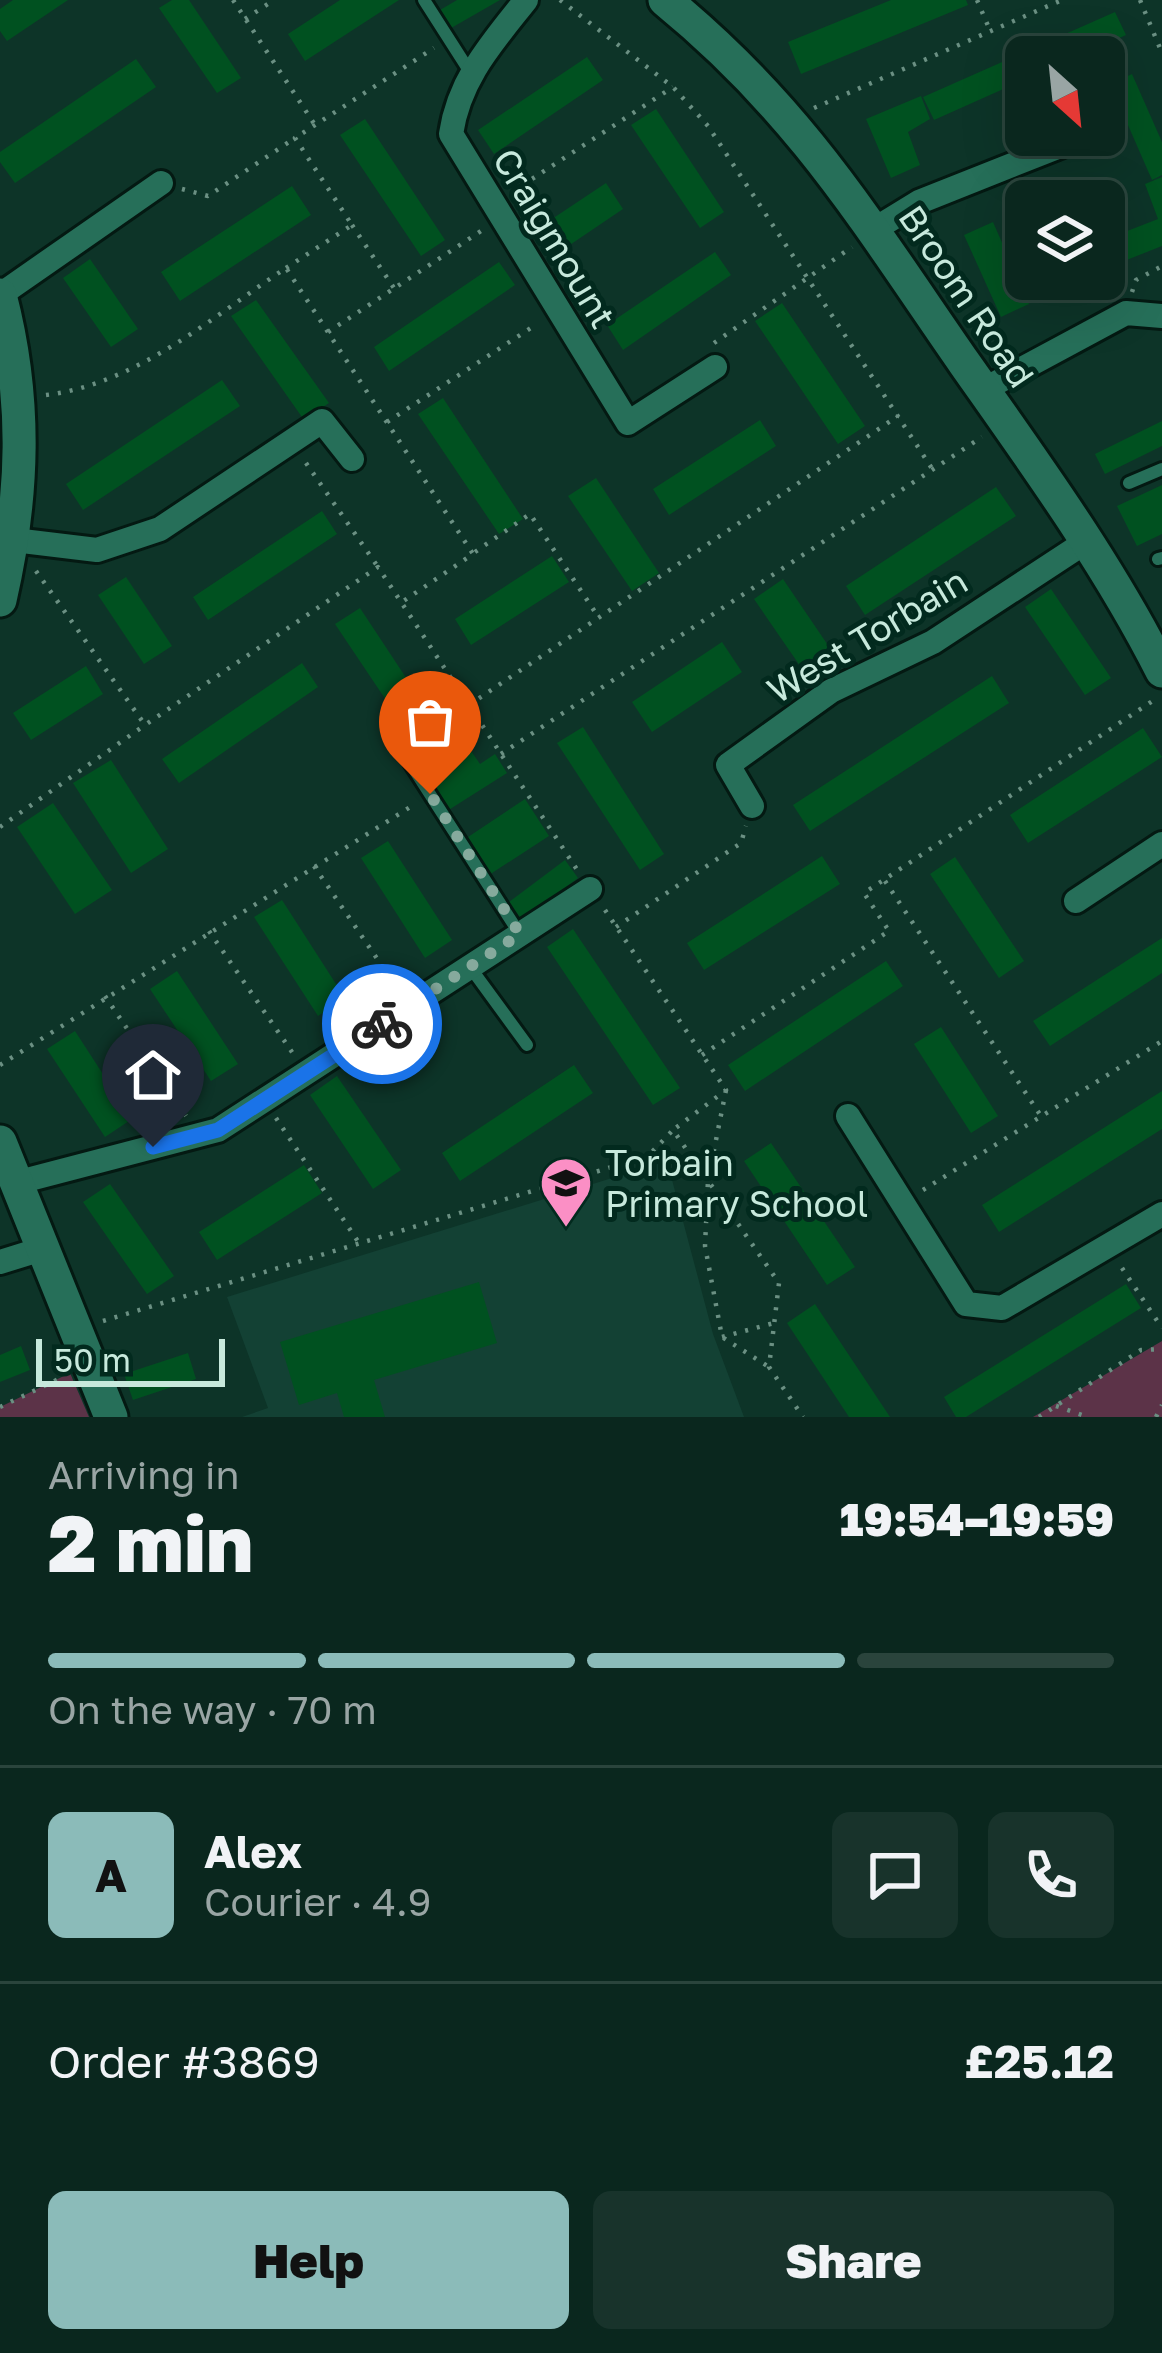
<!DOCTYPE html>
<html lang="en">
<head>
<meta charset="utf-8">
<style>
	body { margin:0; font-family:"Golos Text",sans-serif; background:#18332b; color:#f1f3f6; height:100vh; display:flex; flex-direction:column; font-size:45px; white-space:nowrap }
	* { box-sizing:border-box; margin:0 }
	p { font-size:39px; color:#99a5a4 }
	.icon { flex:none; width:66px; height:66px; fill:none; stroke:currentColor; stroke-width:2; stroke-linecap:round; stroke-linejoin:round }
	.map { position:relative; height:1417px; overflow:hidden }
	.sheet { display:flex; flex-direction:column; background:#0a271e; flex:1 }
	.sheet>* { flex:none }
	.needle { width:78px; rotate:153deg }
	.controls { position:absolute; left:1005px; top:36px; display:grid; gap:24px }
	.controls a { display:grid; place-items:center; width:120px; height:120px; border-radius:18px; background:#0a271e; box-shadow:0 12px 48px #0002,0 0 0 3px #2a443c; font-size:60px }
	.scale { position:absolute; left:36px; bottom:30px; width:189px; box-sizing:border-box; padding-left:12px; border:6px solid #c7e9dc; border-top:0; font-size:33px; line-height:42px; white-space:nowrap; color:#c7e9dc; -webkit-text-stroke:9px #022a1e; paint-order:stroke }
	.pin { position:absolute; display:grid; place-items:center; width:102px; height:102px; color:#fff; margin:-123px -51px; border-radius:50% 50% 50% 0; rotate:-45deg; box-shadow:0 0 12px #0007 }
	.pin .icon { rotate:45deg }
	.courier { position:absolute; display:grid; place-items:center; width:120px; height:120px; margin:-60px; border:9px solid #1a73e8; border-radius:50%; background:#fff; color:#222; box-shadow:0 3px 15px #0007 }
	.summary em { font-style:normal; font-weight:800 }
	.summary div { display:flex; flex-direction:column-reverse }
	.summary { display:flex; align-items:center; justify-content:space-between; height:204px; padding:0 48px }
	h1 { font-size:78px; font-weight:800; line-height:90px }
	.bar { display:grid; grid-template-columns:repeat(4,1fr); gap:18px 12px; align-content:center; height:144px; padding:0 48px }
	.bar i { height:15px; border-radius:9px; background:#2a443c }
	.bar .on { background:#8bbbb9 }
	.bar p { grid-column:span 4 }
	.line { display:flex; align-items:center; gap:30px; padding:0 48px; border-top:3px solid #2a443c }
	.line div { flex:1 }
	.round { display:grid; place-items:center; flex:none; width:126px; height:126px; border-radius:18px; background:#18332b }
	.button { display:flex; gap:24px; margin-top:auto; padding:24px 48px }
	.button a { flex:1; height:138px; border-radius:18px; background:#8bbbb9; color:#111; font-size:48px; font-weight:800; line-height:138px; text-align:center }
	.button a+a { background:#18332b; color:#f1f3f6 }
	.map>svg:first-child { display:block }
	.built { fill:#134134 }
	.green { fill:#5c3348 }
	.building { fill:#005120 }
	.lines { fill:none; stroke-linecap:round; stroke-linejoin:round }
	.lane-casing { stroke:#041912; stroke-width:18 }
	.street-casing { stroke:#041912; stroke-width:30 }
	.secondary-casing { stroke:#041912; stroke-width:39 }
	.path { stroke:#6b9083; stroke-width:4.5; stroke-dasharray:3 9; stroke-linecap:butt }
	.lane { stroke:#266f59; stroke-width:12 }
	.street { stroke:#266f59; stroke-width:24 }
	.secondary { stroke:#266f59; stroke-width:33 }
	.done { stroke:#86aa9d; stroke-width:12; stroke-dasharray:0 21.6 }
	.route { stroke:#1a73e8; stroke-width:15 }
	.labels { text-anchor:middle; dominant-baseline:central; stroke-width:10; stroke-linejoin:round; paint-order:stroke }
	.street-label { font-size:36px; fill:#c7e9dc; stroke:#022a1e }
	.poi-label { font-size:36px; fill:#c7e9dc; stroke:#022a1e; text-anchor:start }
</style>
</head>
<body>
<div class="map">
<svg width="1162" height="1417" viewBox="0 0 1162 1417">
	<rect width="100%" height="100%" fill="#0d3428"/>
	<polygon class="built" points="667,1161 713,1334 744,1417 242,1417 268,1408 227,1297"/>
	<g class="green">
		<polygon points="1162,1341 1162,1417 1033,1417"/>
		<polygon points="70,1373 89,1417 0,1417 0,1407"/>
	</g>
	<g class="building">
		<polygon points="13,0 68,0 7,41 0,31 0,9"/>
		<polygon points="172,0 189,0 241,78 217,93 159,8"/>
		<polygon points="340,0 399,0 305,61 288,34"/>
		<polygon points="457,0 500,0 446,31 435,13"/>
		<polygon points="891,0 966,0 968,5 801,74 788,42"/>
		<polygon points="1115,12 1126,35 1077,57 1026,57 1026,79 934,120 923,97"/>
		<polygon points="587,57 603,80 494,154 478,130"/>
		<polygon points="136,59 156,87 15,183 0,162 0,152"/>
		<polygon points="1132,74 1162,142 1162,175 1152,180 1110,84"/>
		<polygon points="921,96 930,119 908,132 920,165 891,178 866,119"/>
		<polygon points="656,109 724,212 700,228 631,125"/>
		<polygon points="365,119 445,240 421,256 340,135"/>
		<polygon points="1162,177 1162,246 1104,269 1104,240 1158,219 1145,184"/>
		<polygon points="606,183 623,209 552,257 534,231"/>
		<polygon points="292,186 311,215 180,301 161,272"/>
		<polygon points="993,222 1029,304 1001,317 964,235"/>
		<polygon points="715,252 731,275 623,350 607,325"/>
		<polygon points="90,259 138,329 111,347 63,278"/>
		<polygon points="499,262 515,285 389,371 374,347"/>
		<polygon points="256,300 329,403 304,420 231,316"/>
		<polygon points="782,303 865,426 838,444 755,321"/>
		<polygon points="222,380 240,406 83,510 66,484"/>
		<polygon points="443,398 523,519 499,534 418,414"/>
		<polygon points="760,420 776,446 669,515 653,489"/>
		<polygon points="1162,421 1162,446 1105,474 1095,454"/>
		<polygon points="596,478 659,573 632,591 568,496"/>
		<polygon points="1162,485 1162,534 1137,546 1117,506"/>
		<polygon points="996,487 1016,516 865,615 846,586"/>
		<polygon points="322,511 337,534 208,620 193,597"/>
		<polygon points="552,556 569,582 471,645 455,619"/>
		<polygon points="126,577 172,646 144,664 98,595"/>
		<polygon points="783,579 838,660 809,679 754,599"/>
		<polygon points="1051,589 1111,678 1085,695 1025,607"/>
		<polygon points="360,608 428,711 404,727 335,624"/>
		<polygon points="722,642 742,672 652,732 632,702"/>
		<polygon points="302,663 318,687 179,783 162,759"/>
		<polygon points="86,666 103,694 31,740 13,713"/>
		<polygon points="992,676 1009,703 810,831 793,805"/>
		<polygon points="583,727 664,854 640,870 557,743"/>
		<polygon points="1143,728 1162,757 1028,843 1010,815"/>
		<polygon points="469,748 480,764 495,754 507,773 447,811 425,776"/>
		<polygon points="111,760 168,849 131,873 73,783"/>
		<polygon points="525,799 549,836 489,875 465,839"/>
		<polygon points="53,803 112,890 75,914 17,827"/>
		<polygon points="388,841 452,940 425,958 361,858"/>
		<polygon points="822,856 840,884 704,970 687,943"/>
		<polygon points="955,857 1024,961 999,978 930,874"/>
		<polygon points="565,860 578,878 522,920 509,902"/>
		<polygon points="282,900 345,998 318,1016 254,917"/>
		<polygon points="573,929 680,1088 653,1105 547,947"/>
		<polygon points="1162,938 1162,973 1050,1046 1033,1021"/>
		<polygon points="886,961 903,986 745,1091 728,1065"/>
		<polygon points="177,971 238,1064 211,1081 150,989"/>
		<polygon points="941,1027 998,1116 971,1133 914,1044"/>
		<polygon points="75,1031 132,1119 105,1137 47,1049"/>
		<polygon points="574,1065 593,1093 460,1181 442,1153"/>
		<polygon points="337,1076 401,1170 373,1189 310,1095"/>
		<polygon points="1162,1091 1162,1129 999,1232 982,1205"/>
		<polygon points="771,1143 855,1267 827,1285 744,1161"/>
		<polygon points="304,1165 322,1193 217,1260 199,1232"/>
		<polygon points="110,1184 174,1276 147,1294 83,1202"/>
		<polygon points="479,1282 497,1343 374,1380 385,1417 344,1417 337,1393 299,1405 280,1342"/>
		<polygon points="1126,1284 1141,1308 966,1417 956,1417 944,1397"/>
		<polygon points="815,1304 890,1417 849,1417 787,1323"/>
		<polygon points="21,1346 30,1370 0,1382 0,1355"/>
		<polygon points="188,1353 196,1379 133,1400 124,1374"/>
	</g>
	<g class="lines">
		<g class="lane-casing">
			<g id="lane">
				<polyline points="424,0 470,72"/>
				<polyline points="1129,483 1162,469"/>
				<polyline points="1158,559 1162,558"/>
				<polyline points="452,736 410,763 519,933"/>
				<polyline points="470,967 527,1045"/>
			</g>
		</g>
		<g class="street-casing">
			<g id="street">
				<path d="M526,0C492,43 459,79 451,134L628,423L715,367"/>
				<polyline points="875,229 919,202 1070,142"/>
				<polyline points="0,295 161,183"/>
				<polyline points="983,390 1126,313 1162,316"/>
				<polyline points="14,540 97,550 160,529 322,421 352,459"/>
				<polyline points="752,806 728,765 831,691 933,642 1084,543"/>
				<polyline points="1076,901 1162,844"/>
				<polyline points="848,1116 966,1304 1002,1308 1162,1214"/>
				<polyline points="15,1183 218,1130 590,889"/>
				<polyline points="0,1262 42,1249"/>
			</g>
		</g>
		<g class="secondary-casing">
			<g id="secondary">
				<path d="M665,0C801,111 867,223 965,364C1034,462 1108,564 1162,671"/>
				<path d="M0,295C27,399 24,495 0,600"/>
				<polyline points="0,1142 111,1417"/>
			</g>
		</g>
		<g class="path">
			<polyline points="233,0 315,125"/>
			<polyline points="560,0 673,87 708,126 933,470"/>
			<polyline points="977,0 989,28"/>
			<polyline points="1140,0 1162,53"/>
			<polyline points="245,19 274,0"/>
			<polyline points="814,108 1062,0"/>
			<polyline points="182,189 208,196 295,138"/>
			<polyline points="512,192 673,87"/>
			<polyline points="352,225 394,288"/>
			<polyline points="286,268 352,225 295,138 434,48"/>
			<polyline points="1132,292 1136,280 1162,266"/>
			<polyline points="328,332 484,229"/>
			<polyline points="714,343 852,247"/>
			<path d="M46,395C137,384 212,317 286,268L473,554L402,602"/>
			<polyline points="387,422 537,324"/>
			<polyline points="306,463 378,567"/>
			<polyline points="475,552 530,514 599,618"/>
			<polyline points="36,571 145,725 378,567 578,871"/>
			<polyline points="469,705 898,416"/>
			<polyline points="501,754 982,437"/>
			<polyline points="0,827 145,725"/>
			<polyline points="314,866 395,985"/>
			<polyline points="885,881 1041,1116"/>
			<polyline points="605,910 726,1090 673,1130"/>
			<polyline points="616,927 741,843 746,826"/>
			<polyline points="209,931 294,1055"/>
			<polyline points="105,996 186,1116"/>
			<polyline points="702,1055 889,931 864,893 1157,698"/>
			<polyline points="0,1065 415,804"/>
			<polyline points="726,1090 708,1180 705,1246 722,1337 769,1367"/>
			<polyline points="276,1118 359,1243"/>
			<polyline points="923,1190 1162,1041"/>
			<polyline points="1122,1268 1162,1328"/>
			<polyline points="103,1321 648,1156 673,1130 779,1283 769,1367 803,1417"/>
			<polyline points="722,1337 774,1323"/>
			<polyline points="1056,1406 1088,1417"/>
			<polyline points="0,1407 65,1376"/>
			<polyline points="1039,1417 1141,1350 1162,1349"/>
			<polyline points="1156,1417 1162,1405"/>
		</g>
		<use href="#lane" class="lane"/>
		<use href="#street" class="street"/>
		<use href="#secondary" class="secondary"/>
	</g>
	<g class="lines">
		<polyline class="done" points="382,1024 520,934 430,794"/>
		<polyline class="route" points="153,1147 218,1130 382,1024"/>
	</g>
	<defs>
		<g id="school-pin" transform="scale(2.7)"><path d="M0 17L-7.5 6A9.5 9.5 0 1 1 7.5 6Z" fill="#fb8fc5" stroke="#022a1e"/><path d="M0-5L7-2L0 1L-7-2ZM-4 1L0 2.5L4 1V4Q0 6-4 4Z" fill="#111"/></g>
	</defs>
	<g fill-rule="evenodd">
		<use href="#school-pin" x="566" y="1183"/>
	</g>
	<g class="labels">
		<g class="street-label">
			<text transform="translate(555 238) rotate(59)">Craigmount</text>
			<text transform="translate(967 296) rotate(56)">Broom Road</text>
			<text transform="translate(867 635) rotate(-31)">West Torbain</text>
		</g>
		<g class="poi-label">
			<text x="605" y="1162">Torbain<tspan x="605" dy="41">Primary School</tspan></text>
		</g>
	</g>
</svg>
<div class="controls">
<a><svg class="needle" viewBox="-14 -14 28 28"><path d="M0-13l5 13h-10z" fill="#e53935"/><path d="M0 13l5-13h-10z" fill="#99a5a4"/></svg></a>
<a><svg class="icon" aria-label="layers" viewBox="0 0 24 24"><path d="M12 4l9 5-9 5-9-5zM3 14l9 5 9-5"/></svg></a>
</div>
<div class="scale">50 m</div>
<div class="pin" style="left:430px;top:794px;background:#ea580c"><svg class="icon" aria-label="bag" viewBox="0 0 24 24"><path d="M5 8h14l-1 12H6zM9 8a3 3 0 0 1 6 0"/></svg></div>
<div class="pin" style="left:153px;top:1147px;background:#1f2937"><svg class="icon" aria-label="home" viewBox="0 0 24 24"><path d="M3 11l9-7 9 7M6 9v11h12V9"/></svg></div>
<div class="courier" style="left:382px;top:1024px"><svg class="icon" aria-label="bike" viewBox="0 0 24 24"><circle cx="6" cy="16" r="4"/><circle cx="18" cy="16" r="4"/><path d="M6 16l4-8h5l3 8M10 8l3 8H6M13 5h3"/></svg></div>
</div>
<section class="sheet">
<div class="summary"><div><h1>2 min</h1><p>Arriving in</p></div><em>19:54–19:59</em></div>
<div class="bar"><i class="on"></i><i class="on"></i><i class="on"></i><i></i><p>On the way · 70 m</p></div>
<div class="line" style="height:216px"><b class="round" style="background:#8bbbb9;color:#111">A</b><div><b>Alex</b><p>Courier · 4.9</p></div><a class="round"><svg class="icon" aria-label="chat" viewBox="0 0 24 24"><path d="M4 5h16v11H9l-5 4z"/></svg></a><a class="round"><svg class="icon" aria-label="phone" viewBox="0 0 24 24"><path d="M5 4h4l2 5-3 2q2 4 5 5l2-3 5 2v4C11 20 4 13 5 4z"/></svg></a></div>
<div class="line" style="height:156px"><div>Order #3869</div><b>£25.12</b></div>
<div class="button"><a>Help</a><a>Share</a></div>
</section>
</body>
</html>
